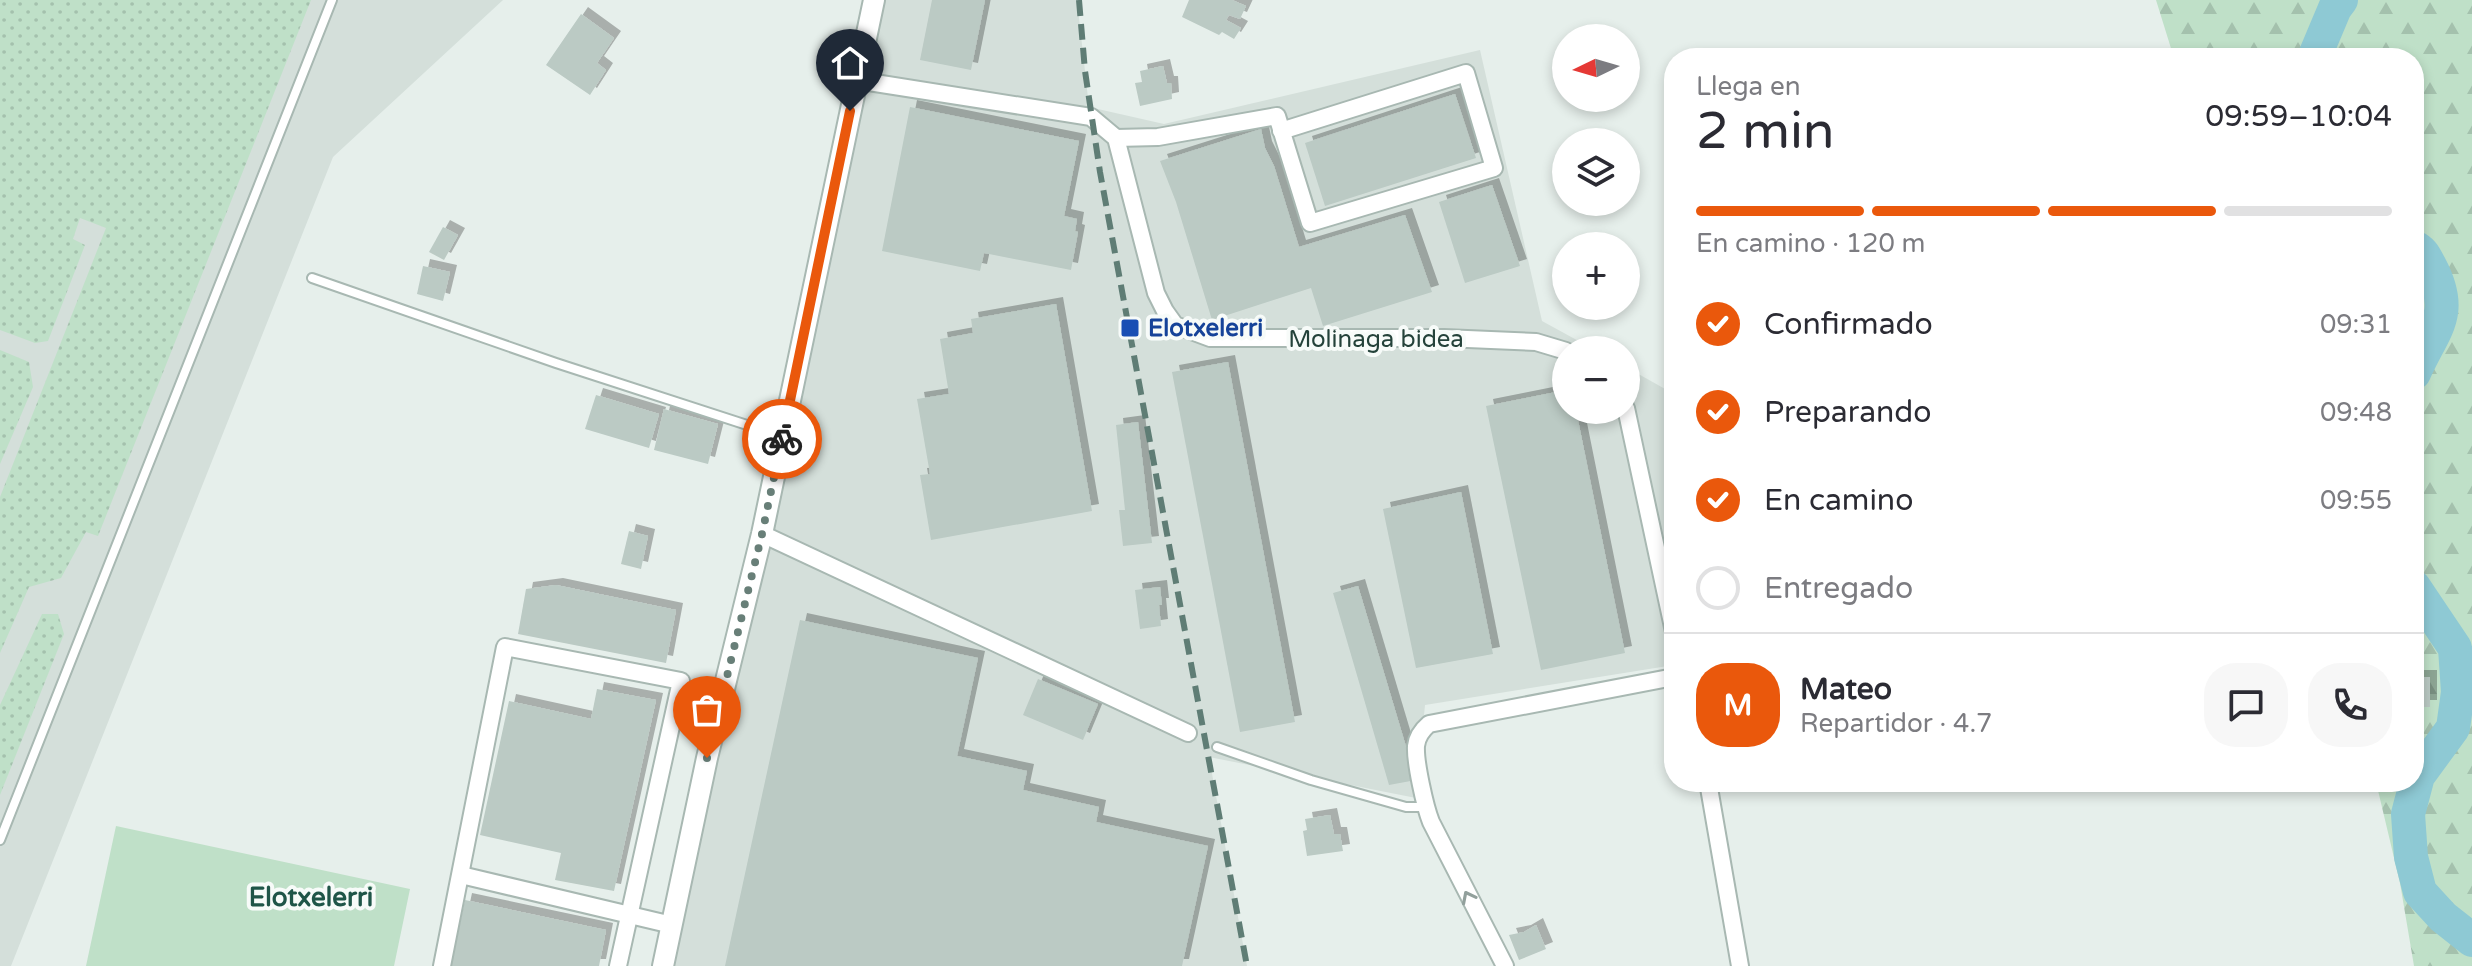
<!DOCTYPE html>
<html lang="es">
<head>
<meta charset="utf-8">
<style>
	body { margin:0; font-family:"Varela Round",sans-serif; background:#f7f7f7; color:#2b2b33; height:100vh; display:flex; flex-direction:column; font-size:30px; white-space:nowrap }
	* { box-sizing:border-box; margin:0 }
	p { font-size:26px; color:#7c7c81 }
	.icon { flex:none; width:44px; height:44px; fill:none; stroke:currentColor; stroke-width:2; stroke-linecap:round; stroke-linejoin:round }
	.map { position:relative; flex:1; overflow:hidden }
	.drawer { position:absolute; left:1664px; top:48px; width:760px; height:744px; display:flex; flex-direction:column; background:#fff; border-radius:32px; box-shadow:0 4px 12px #0003 }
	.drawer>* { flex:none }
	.needle { width:52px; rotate:265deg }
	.controls { position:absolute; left:1552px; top:24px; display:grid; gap:16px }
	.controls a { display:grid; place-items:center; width:88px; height:88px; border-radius:50%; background:#fff; box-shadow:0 4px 12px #0003; font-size:40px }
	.pin { position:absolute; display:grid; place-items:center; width:68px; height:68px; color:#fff; margin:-82px -34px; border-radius:50% 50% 50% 0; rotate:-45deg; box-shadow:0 0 8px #0007 }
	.pin .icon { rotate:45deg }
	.courier { position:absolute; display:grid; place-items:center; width:80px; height:80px; margin:-40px; border:6px solid #ea580c; border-radius:50%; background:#fff; color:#222; box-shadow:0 2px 10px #0007 }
	.head em { font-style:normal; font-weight:600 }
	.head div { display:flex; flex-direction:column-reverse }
	.head { display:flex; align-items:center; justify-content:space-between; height:136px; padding:0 32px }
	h1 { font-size:52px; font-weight:600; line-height:60px }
	.bar { display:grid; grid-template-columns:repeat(4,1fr); gap:12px 8px; align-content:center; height:96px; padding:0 32px }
	.bar i { height:10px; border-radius:6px; background:#e1e1e2 }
	.bar .on { background:#ea580c }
	.bar p { grid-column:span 4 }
	.line { display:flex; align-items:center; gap:20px; padding:0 32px; border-top:2px solid #e1e1e2 }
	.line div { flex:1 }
	.round { display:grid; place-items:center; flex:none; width:84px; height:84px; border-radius:32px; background:#f7f7f7 }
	ol { padding:0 32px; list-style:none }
	li { display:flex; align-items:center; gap:24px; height:88px }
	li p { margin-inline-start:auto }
	li .icon { padding:8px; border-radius:50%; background:#ea580c; color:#fff; stroke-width:4 }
	li:last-child { color:#7c7c81 }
	li i { width:44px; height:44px; border:4px solid #e1e1e2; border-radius:50% }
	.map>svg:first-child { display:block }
	.built { fill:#d4dfda }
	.grass { fill:url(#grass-dots) }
	.forest { fill:url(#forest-firs) }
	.pitch { fill:#bfe0c8 }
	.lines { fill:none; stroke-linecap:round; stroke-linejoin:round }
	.river { stroke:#8ec9d4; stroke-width:34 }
	.building { fill:#bbcac4; filter:url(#shadow) }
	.service-casing { stroke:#a8b8b2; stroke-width:12 }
	.minor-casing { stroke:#a8b8b2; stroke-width:20 }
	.tertiary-casing { stroke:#a8b8b2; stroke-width:24 }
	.service { stroke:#fff; stroke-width:8 }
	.minor { stroke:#fff; stroke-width:16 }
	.tertiary { stroke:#fff; stroke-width:20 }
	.rail { stroke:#5f7d75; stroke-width:6; stroke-dasharray:16 8; stroke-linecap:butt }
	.oneway { stroke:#92a09c }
	.done { stroke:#687f78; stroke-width:8; stroke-dasharray:0 14.4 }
	.route { stroke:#ea580c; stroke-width:10 }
	.transit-dot { fill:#1a4fb4; stroke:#f7fbf9; stroke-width:3 }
	.labels { text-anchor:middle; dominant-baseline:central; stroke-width:8; stroke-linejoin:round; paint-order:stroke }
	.transit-label { font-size:24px; font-weight:bold; fill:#164399; stroke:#f7fbf9; text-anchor:start }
	.street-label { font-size:24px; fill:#24423a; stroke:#f7fbf9 }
	.neighbourhood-label { font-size:26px; font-weight:bold; fill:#1f5548; stroke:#f7fbf9 }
</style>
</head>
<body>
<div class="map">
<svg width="2472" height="966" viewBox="0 0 2472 966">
	<defs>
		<pattern id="grass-dots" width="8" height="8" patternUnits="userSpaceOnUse" patternTransform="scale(2)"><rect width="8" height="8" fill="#bfe0c8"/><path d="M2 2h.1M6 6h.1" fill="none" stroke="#a4c1ad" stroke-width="1.8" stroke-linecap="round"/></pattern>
		<pattern id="forest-firs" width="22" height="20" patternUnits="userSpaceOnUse" patternTransform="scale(2)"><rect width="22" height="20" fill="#bfe0c8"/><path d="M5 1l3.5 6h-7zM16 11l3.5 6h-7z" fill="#a4c1ad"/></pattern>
		<filter id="shadow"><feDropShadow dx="7" dy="-7" stdDeviation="0" flood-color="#0004"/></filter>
	</defs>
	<rect width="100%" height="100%" fill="#e6efeb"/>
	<g class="built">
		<polygon points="0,0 503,0 333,157 11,966 0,966"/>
		<polygon points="875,0 1077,0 1089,107 1164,124 1480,50 1542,321 1595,350 1566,350 1566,410 1626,410 1626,367 1674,394 1674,665 1425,705 1416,798 1209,757 1247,966 672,966"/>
	</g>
	<g class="grass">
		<polygon points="0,0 311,0 98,536 86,532 61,578 29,587 0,653 0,497 106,228 80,218 73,239 85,245 48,341 35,343 0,330"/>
		<polygon points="0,350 29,362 33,387 0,464"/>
		<polygon points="42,614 58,614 64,634 0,795 0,705"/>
	</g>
	<polygon class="forest" points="2156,0 2472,0 2472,966 2414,966 2400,883 2376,782 2414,782 2414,58 2174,58"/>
	<polygon class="pitch" points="116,826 410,889 394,966 86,966"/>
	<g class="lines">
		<g class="river">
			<polyline points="2314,58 2335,8 2341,0"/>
			<path d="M2414,247C2423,251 2425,257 2430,266C2456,315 2433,329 2414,373"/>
			<polyline points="2414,587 2455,648 2458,692 2453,728 2418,776 2408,814 2411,857 2420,892 2443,917 2472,940"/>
		</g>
	</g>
	<g class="building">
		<polygon points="932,0 985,0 971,70 920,60"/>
		<polygon points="1189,0 1232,0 1246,6 1240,19 1229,15 1226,20 1241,28 1234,39 1222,32 1219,35 1182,17"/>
		<polygon points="581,14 614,38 597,63 606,70 590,95 546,65"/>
		<polygon points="1163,66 1167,83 1171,83 1172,99 1140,106 1135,83 1142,82 1140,71"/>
		<polygon points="1455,94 1476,158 1325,206 1305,143"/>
		<polygon points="910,107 1079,141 1064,216 1077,219 1075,231 1078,232 1071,270 984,253 980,271 882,251"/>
		<polygon points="1261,129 1265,148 1274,166 1299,247 1405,215 1432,292 1323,326 1311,288 1212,320 1176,202 1160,161"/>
		<polygon points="1492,185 1520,266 1465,283 1439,202"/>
		<polygon points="443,227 458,235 444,260 429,252"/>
		<polygon points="423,266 450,272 443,301 417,294"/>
		<polygon points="1056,304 1092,511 931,540 920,475 930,474 917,399 949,394 940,339 973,333 971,319"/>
		<polygon points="1228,362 1295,722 1240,732 1172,372"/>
		<polygon points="1566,390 1566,410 1576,410 1625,653 1541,670 1486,406"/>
		<polygon points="596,395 659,414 649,448 585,429"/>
		<polygon points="664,409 718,424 708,464 654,450"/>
		<polygon points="1138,422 1152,543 1123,546 1119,510 1125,510 1116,425"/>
		<polygon points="1461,492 1493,654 1416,668 1383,509"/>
		<polygon points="629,531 648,536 641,569 621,564"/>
		<polygon points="556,585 676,610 666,663 518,634 526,589"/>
		<polygon points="1358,586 1416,780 1389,785 1333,593"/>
		<polygon points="1160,587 1162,605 1159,605 1161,626 1140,629 1135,590"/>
		<polygon points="800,620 978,658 957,756 1027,771 1023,790 1099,807 1096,822 1208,846 1182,966 725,966"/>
		<rect x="2414" y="677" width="16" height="30"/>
		<polygon points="1038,679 1098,704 1083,740 1023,715"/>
		<polygon points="597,689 656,700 614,891 555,880 561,853 480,835 509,701 591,719"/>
		<polygon points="1330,815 1334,834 1340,834 1343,851 1307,856 1303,831 1307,830 1305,819"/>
		<polygon points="465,900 606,930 599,966 451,966"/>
		<polygon points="1536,925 1546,949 1519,960 1509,935 1524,932"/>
	</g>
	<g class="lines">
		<g class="service-casing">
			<g id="service">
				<polyline points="312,278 556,363 781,436"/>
				<polyline points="1217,747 1311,780 1406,807 1425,807"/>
				<polyline points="0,840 332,0"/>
			</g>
		</g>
		<g class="minor-casing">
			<g id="minor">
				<polyline points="856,80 1091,117 1116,138 1156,293 1165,311 1175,325 1210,338 1444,338 1536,342 1566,351"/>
				<polyline points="1116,138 1158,137 1277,116 1310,223 1494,168 1466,73 1281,131"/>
				<polyline points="1626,408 1674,632"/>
				<polyline points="762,534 1188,733"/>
				<polyline points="1708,782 1740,966"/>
				<polyline points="461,875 672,925"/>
				<polyline points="442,966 505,647 681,681 618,966"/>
				<path d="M1505,966L1431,822C1425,807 1415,762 1416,746C1417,736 1422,730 1429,724L1674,677"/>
			</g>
		</g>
		<g class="tertiary-casing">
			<polyline id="tertiary" points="663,966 707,758 762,534 874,0"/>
		</g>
		<use href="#service" class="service"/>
		<use href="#minor" class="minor"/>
		<use href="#tertiary" class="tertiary"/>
		<polyline class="rail" points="1079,0 1085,71 1100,172 1247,966"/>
	</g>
	<defs><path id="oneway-chevron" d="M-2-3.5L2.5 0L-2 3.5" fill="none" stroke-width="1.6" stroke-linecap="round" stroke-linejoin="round" transform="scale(2)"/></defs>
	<use class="oneway" href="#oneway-chevron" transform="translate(1468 897) rotate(-117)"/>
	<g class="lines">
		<polyline class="done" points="707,758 762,534 782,439"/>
		<polyline class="route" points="782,439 850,111"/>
	</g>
	<rect class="transit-dot" x="1120" y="318" width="20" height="20" rx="4"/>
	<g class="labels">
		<g class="transit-label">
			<text x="1148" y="328">Elotxelerri</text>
		</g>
		<g class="street-label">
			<text x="1376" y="339">Molinaga bidea</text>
		</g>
		<g class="neighbourhood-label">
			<text x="311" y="897">Elotxelerri</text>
		</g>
	</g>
</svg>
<div class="controls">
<a><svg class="needle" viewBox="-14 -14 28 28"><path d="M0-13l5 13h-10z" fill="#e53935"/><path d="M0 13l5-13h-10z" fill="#7c7c81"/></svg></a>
<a><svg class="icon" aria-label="layers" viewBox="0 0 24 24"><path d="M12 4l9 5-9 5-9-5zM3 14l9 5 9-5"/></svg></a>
<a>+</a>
<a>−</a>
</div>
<div class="pin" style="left:707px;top:758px;background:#ea580c"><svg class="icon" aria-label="bag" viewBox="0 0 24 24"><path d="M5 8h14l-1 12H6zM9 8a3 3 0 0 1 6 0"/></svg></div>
<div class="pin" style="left:850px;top:111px;background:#1f2937"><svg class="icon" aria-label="home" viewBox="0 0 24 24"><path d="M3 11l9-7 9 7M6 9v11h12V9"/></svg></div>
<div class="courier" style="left:782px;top:439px"><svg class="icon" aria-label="bike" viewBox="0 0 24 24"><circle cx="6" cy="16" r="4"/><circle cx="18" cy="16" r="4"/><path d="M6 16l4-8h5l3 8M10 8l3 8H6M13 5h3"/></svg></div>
<section class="drawer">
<div class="head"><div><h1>2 min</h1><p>Llega en</p></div><em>09:59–10:04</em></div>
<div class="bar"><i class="on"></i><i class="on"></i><i class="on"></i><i></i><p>En camino · 120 m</p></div>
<ol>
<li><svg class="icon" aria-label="check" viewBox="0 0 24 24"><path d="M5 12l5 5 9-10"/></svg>Confirmado<p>09:31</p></li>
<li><svg class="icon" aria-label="check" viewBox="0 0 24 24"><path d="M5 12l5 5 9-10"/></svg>Preparando<p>09:48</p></li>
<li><svg class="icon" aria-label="check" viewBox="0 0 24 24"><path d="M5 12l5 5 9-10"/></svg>En camino<p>09:55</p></li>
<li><i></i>Entregado</li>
</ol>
<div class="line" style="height:144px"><b class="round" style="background:#ea580c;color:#fff">M</b><div><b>Mateo</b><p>Repartidor · 4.7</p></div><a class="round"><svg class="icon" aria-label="chat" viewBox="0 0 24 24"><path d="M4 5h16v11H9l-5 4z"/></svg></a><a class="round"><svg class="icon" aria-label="phone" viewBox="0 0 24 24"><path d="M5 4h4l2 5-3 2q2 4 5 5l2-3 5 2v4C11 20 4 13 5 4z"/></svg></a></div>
</section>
</div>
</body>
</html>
